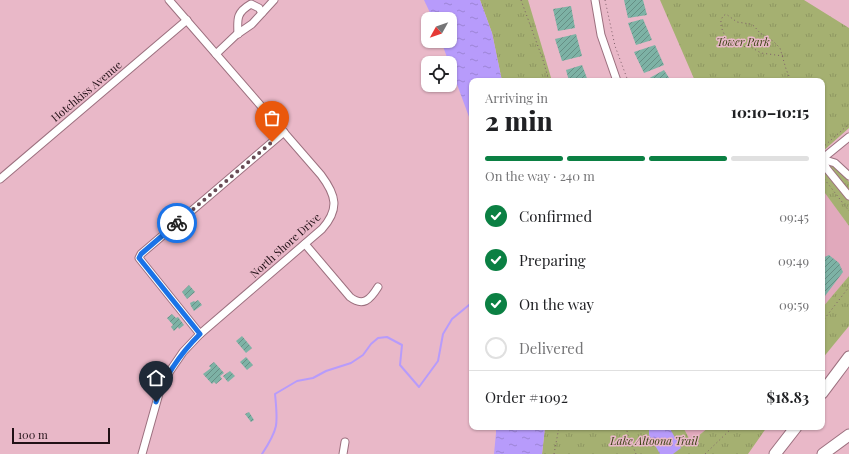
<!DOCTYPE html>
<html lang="en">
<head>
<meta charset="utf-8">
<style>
	body { margin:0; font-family:"Playfair Display",serif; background:#f6f6f6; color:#202124; height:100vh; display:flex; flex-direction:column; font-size:15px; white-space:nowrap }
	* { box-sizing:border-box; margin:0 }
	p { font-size:13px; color:#757577 }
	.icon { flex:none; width:22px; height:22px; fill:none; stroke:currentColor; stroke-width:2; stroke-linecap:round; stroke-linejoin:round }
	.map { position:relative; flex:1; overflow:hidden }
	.drawer { position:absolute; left:469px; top:78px; width:356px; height:352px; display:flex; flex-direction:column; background:#fff; border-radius:8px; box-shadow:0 1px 3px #0004 }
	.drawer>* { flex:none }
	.needle { width:26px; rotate:230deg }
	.tools { position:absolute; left:421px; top:12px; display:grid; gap:8px }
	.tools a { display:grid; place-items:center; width:36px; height:36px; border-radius:8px; background:#fff; box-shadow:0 1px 3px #0004; font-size:20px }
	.scale { position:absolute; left:12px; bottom:10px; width:98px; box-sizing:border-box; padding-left:4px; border:2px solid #211016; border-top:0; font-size:11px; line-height:14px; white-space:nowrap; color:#211016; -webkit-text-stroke:3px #e9b8c8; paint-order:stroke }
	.pin { position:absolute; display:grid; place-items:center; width:34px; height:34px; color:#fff; margin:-41px -17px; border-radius:50% 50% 50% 0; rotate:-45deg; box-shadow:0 0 4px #0007 }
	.pin .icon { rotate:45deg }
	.courier { position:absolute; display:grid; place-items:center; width:40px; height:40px; margin:-20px; border:3px solid #1a73e8; border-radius:50%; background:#fff; color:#222; box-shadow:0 1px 5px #0007 }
	.headline em { font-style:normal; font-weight:800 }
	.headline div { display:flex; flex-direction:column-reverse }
	.headline { display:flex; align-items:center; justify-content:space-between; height:68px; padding:0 16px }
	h1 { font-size:26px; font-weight:800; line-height:30px }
	.bar { display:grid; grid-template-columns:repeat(4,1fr); gap:6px 4px; align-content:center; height:48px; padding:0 16px }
	.bar i { height:5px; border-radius:3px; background:#e0e0e0 }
	.bar .selected { background:#0b8043 }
	.bar p { grid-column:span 4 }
	.line { display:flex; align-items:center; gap:10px; padding:0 16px; border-top:1px solid #e0e0e0 }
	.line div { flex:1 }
	ol { padding:0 16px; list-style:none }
	li { display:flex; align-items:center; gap:12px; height:44px }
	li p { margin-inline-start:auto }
	li .icon { padding:4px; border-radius:50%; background:#0b8043; color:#fff; stroke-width:4 }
	li:last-child { color:#757577 }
	li i { width:22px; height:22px; border:2px solid #e0e0e0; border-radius:50% }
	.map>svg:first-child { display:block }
	.built { fill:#e1a9bc }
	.park { fill:url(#park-tufts) }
	.water { fill:url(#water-ripples) }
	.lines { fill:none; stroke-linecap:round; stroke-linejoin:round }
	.stream { stroke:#b79bfb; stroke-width:2 }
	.building { fill:url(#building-hatch) }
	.minor-casing { stroke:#9c707f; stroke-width:9 }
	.highway-casing { stroke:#9c707f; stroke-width:13 }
	.path { stroke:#7e5e69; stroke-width:1; stroke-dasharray:1 3; stroke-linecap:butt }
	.minor { stroke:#fff; stroke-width:7 }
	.highway { stroke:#fff; stroke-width:11 }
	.done { stroke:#674b54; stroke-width:4; stroke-dasharray:0 7.2 }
	.route { stroke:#1a73e8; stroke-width:5 }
	.labels { text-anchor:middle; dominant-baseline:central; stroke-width:3; stroke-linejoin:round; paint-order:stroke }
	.park-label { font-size:11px; font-style:italic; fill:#3b4113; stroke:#e9b8c8 }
	.street-label { font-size:11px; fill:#211016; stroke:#e9b8c8 }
</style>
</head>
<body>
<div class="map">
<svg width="849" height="454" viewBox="0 0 849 454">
	<defs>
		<pattern id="park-tufts" width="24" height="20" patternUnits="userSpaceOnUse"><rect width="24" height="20" fill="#a5b071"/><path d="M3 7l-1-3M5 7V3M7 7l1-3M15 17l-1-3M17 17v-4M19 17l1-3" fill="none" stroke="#8e9661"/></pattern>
		<pattern id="water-ripples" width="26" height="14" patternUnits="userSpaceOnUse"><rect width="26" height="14" fill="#b79bfb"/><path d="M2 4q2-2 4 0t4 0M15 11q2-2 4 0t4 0" fill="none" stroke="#9d84d6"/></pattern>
		<pattern id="building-hatch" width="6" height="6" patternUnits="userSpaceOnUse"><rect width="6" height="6" fill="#7db2a5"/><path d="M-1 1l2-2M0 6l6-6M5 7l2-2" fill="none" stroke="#668f85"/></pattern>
	</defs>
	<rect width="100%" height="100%" fill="#e9b8c8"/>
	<g class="built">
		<polygon points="822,189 849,226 849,276 822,308"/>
		<polygon points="683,427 709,427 691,442"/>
	</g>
	<g class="park">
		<polygon points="480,0 528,0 552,81 502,81 492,33"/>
		<polygon points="660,0 804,0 849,28 849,128 822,152 822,81 695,81"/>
		<polygon points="831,158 849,182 849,226 822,189 822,165"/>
		<polygon points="849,276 849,326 822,359 822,308"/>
		<polygon points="545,427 683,427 691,442 709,427 767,427 748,454 542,454"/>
	</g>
	<g class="water">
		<polygon points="424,0 480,0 492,33 502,81 472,81 472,125 441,41 450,41 450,19 433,19"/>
		<polygon points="496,427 545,427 542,454 494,454 496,433"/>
		<polygon points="649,427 669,427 681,448 673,454 660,454 649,435"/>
	</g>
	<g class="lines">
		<path class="stream" d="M262,454C279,428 278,424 275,394L297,381L313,378L326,371L351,363L363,355L371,344L378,338L387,337L402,345L400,365L419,387L438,361L443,334L452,319L469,305L472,304"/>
	</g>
	<g class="building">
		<polygon points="624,0 643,0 647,15 628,18"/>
		<polygon points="571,6 575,28 558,31 553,9"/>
		<polygon points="643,19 652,40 636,45 628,23"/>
		<polygon points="576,34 582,56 562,61 555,39"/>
		<polygon points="655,45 664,65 644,73 634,52"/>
		<polygon points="582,65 588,81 569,81 566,70"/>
		<polygon points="664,70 671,81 647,81 646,80"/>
		<polygon points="829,255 839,263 843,272 822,300 822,258"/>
		<polygon points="189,285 195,292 187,299 182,292"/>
		<polygon points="198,300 202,305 194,311 191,306 190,303 194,301 195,302"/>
		<polygon points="172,314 176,318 178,317 184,325 179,329 178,327 174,331 171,327 173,325 167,318"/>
		<polygon points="242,336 252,348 246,353 236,341"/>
		<polygon points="246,357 253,365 247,370 240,362"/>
		<polygon points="214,362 224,373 220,376 222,379 216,384 214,382 212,384 203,374 211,368 209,366"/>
		<polygon points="230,371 235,376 228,382 223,376"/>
		<polygon points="249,412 254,420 251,422 245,414"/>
	</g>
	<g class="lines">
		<g class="minor-casing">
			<g id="minor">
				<polyline points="595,0 601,35 617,81"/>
				<path d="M238,34C237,18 237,12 251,4L259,8L262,13"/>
				<polyline points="216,54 236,35 252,24 274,0"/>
				<polyline points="822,159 827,169 849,196"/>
				<polyline points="822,159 849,137"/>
				<polyline points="822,159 835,163 849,176"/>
				<polyline points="0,179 187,20"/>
				<path d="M305,244L350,297C363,307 370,300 378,287"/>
				<polyline points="200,334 139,258 141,254 284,132"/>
				<path d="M142,454L160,390L170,371L183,352L200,334L322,229C340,209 336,195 321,175L169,0"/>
				<polyline points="343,454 345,442"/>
			</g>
		</g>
		<g class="highway-casing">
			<g id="highway">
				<polyline points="822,393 849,357"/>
				<polyline points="775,454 796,427"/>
				<polyline points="823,454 849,435"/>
			</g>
		</g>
		<g class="path">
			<polyline points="521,0 543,60 549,81"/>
			<polyline points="605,0 615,46 628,81"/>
			<path d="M783,56L761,53L749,46L740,47L732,46C726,38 714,21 726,14L737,22L750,24L754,26L760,33L773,41L780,48L786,69L791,81"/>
			<polyline points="822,148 849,124"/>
			<polyline points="822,176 849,211"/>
			<polyline points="822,322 849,287"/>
			<polyline points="626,427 628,435 636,454"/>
			<polyline points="554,454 559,427"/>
			<polyline points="705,454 733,427"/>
		</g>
		<use href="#minor" class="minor"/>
		<use href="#highway" class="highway"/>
	</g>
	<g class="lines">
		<polyline class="done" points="177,223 272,142"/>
		<path class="route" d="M156,402C165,375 180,354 200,334L139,258L141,254L177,223"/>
	</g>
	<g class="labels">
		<g class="park-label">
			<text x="743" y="41">Tower Park</text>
			<text x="654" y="440">Lake Altoona Trail</text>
		</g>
		<g class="street-label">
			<text transform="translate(86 91) rotate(-40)">Hotchkiss Avenue</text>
			<text transform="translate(285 245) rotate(-42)">North Shore Drive</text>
		</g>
	</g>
</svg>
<div class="tools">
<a><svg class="needle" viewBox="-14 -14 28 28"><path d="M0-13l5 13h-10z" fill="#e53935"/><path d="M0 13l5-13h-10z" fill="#757577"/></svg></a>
<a><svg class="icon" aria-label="locate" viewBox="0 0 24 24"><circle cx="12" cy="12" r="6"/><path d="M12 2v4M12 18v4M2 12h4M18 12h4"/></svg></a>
</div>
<div class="scale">100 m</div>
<div class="pin" style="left:272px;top:142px;background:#ea580c"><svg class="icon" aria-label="bag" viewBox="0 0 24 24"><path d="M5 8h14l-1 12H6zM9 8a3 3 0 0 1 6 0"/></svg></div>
<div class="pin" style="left:156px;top:402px;background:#1f2937"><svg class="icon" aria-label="home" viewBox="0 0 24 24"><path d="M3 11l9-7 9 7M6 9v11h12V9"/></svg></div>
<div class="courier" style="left:177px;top:223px"><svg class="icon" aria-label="bike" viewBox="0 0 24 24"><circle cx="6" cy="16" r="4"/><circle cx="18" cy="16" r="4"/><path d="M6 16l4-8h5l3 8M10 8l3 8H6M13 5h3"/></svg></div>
<section class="drawer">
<div class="headline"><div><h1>2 min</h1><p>Arriving in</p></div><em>10:10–10:15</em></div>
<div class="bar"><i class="selected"></i><i class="selected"></i><i class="selected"></i><i></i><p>On the way · 240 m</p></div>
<ol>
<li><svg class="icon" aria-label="check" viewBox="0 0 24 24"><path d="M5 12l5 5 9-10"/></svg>Confirmed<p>09:45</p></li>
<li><svg class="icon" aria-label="check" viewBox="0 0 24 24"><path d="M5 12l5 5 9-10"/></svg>Preparing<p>09:49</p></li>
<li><svg class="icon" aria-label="check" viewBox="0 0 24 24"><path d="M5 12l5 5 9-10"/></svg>On the way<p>09:59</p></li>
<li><i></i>Delivered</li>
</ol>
<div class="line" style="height:52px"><div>Order #1092</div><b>$18.83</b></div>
</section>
</div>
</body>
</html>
